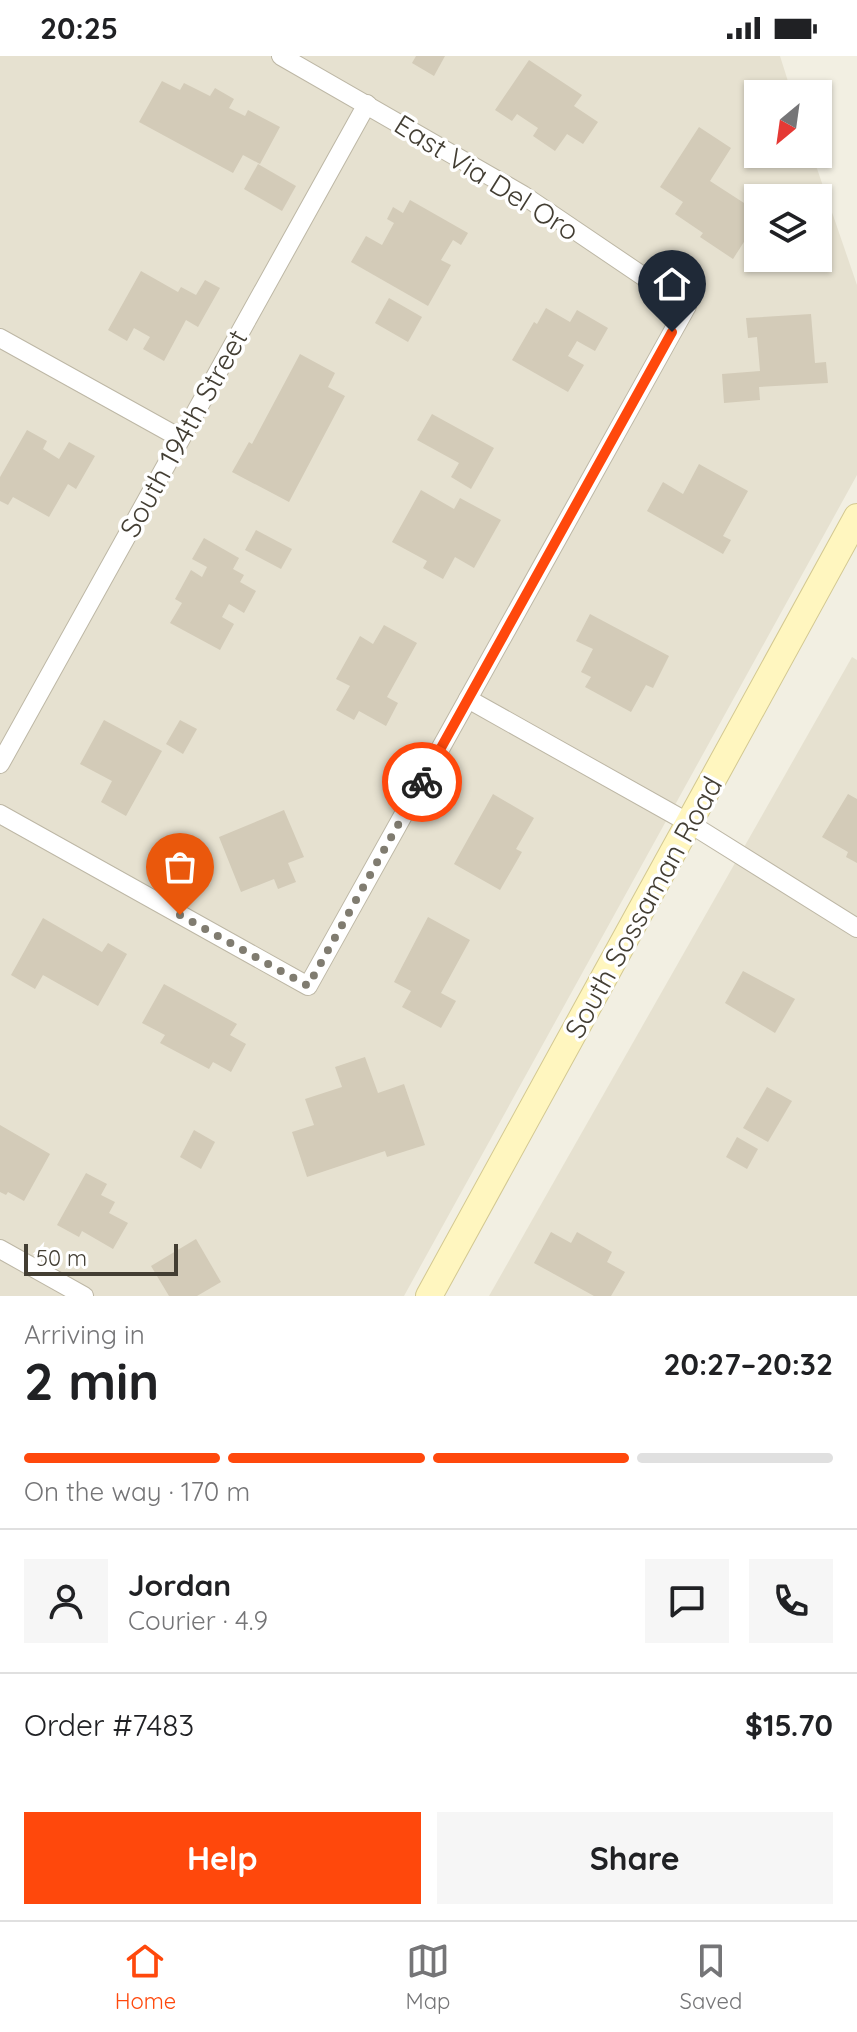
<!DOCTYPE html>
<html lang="en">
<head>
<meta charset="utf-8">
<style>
	body { margin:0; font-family:Quicksand,sans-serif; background:#f6f6f6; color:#202124; height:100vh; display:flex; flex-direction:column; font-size:30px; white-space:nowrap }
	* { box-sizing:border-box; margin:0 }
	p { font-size:26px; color:#757577 }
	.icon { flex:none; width:44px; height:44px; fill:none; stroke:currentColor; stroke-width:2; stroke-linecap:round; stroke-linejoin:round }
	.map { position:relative; height:1240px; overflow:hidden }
	.panel { display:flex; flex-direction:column; background:#fff; flex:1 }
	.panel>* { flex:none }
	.needle { width:52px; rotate:209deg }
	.fabs { position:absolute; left:744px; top:24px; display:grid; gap:16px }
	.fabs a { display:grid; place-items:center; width:88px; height:88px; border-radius:0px; background:#fff; box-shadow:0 2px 6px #0004; font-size:40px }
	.scale { position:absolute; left:24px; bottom:20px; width:154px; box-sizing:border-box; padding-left:8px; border:4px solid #433e33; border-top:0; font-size:22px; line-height:28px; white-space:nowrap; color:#433e33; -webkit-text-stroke:6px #fff; paint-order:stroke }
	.pin { position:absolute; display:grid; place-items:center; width:68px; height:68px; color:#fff; margin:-82px -34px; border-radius:50% 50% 50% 0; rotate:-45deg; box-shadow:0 0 8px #0007 }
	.pin .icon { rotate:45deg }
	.courier { position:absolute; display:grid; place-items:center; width:80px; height:80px; margin:-40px; border:6px solid #ff480c; border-radius:50%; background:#fff; color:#222; box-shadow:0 2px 10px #0007 }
	.head em { font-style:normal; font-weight:700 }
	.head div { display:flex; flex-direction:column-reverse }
	.head { display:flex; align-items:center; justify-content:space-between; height:136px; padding:0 24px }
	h1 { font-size:52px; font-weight:700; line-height:60px }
	.bar { display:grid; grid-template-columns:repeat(4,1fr); gap:12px 8px; align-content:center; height:96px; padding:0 24px }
	.bar i { height:10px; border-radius:6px; background:#e0e0e0 }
	.bar .on { background:#ff480c }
	.bar p { grid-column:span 4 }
	.line { display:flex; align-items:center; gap:20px; padding:0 24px; border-top:2px solid #e0e0e0 }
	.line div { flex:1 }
	.round { display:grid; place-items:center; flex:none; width:84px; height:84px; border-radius:0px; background:#f6f6f6 }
	.primary-button { display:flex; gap:16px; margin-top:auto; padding:16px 24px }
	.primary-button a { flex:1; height:92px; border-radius:0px; background:#ff480c; color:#fff; font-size:32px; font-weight:700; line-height:92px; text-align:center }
	.primary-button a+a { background:#f6f6f6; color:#202124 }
	.status { display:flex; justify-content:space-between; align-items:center; height:56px; padding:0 40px; background:#fff; direction:ltr }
	.status svg { height:22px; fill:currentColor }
	.tabs { display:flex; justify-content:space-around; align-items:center; height:112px; border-top:2px solid #e0e0e0; background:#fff; font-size:22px; color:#757577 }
	.tabs a { display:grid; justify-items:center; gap:4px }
	.tabs .on { color:#ff480c }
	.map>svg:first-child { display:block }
	.residential { fill:#e6e1d0; fill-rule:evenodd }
	.building { fill:#d3cbb8 }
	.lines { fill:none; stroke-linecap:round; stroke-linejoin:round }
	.minor-casing { stroke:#bdb7a5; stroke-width:20 }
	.secondary-casing { stroke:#d3c891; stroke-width:28 }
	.minor { stroke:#fff; stroke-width:18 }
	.secondary { stroke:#fff6bf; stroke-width:26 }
	.done { stroke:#807c70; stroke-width:8; stroke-dasharray:0 14.4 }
	.route { stroke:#ff480c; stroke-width:10 }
	.labels { text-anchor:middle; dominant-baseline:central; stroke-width:7; stroke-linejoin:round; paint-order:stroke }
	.street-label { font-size:28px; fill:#433e33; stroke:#fff }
</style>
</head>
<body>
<div class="status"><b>20:25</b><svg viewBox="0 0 49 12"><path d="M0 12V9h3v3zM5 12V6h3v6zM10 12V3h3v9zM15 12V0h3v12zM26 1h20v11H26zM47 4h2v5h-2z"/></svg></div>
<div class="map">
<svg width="857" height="1240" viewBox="0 0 857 1240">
	<rect width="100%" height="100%" fill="#f2efe2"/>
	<g class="residential">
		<path d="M0,0H780L792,38H758V98H812L857,229V419L404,1240H0ZM758,142H818V202H758Z"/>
		<polygon points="852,601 857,604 857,1240 489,1240"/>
	</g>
	<g class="building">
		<polygon points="416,0 445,0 434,20 412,7"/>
		<polygon points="529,4 582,39 574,50 598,66 583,88 567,78 555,95 533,80 538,72 517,58 512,65 495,54"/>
		<polygon points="162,25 180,34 184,27 210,40 215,32 234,43 229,52 245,60 248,54 280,71 260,108 243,99 233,117 139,66"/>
		<polygon points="699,71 731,92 710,125 758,156 758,164 733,203 700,181 703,177 675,158 683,146 660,131"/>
		<polygon points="258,108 296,130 282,155 244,133"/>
		<polygon points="410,144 468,177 461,189 453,184 441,204 451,209 428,250 351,206 366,180 382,189 394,167 387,163 393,151 403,157"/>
		<polygon points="141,215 178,236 181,231 196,239 205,224 220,232 198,271 186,264 164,305 143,293 150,281 134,272 127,285 108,274"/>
		<polygon points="389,242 422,261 408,286 375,267"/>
		<polygon points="546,252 570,266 577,254 608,272 595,295 577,285 568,300 584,309 568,336 512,304 534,266 537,268"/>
		<polygon points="811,258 815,307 826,306 828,327 759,331 760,344 724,347 722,318 760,315 757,281 748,282 746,262"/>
		<polygon points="300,298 335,317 328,331 345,340 289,446 232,416 249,386 252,388"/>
		<polygon points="432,358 494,392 471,433 451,421 459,407 417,384"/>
		<polygon points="27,374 47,385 43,393 59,403 69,386 95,400 76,433 68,428 49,461 13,441 8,449 0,445 0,421"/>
		<polygon points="699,408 748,435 723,480 731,484 723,498 647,455 663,426 683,438"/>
		<polygon points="421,434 454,453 460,442 501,464 474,512 455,501 443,523 423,512 427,505 392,486"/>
		<polygon points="256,474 292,493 281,513 245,494"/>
		<polygon points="204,482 239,502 233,513 244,519 240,526 256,535 244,557 229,548 222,561 234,568 220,594 170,567 182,547 175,543 191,514 202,521 207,511 192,503"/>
		<polygon points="590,558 669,600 653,632 646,629 631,656 585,631 591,621 581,616 593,593 576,585"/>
		<polygon points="384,569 417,587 387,641 398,647 386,670 359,655 354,664 336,654 350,630 336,623 360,580 373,588"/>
		<polygon points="104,664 162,695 126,760 101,746 112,725 80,708"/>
		<polygon points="180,664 197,673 183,698 166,688"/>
		<polygon points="493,738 534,762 516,793 522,796 500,834 454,808"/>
		<polygon points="848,738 857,743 857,807 846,801 848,796 822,781"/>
		<polygon points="284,754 304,801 288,807 296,826 278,833 274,823 241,836 219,781"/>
		<polygon points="428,861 470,884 441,937 456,945 441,972 402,951 411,935 394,926"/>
		<polygon points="43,862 102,896 108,887 127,898 98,950 43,919 35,933 11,919"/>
		<polygon points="743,915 795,943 775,977 725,947"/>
		<polygon points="164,928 237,968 230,979 246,988 231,1016 213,1006 209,1013 160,987 165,979 142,967"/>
		<polygon points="365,1001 378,1037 404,1028 425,1089 387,1101 385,1095 307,1121 292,1076 314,1069 305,1043 342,1031 335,1011"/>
		<polygon points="767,1031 792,1045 768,1086 743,1072"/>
		<polygon points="0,1069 50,1098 24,1145 8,1136 6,1139 0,1136"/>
		<polygon points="194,1074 215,1086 201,1113 180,1101"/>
		<polygon points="737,1081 758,1093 747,1113 726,1101"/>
		<polygon points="86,1117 107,1128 101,1139 115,1146 109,1157 128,1167 113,1193 82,1175 79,1181 57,1169"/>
		<polygon points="551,1176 571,1187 577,1176 612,1196 607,1206 625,1216 611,1240 594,1240 534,1207"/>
		<polygon points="196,1183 221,1226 197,1240 169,1240 151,1210"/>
	</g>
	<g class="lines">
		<g class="minor-casing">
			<g id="minor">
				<polyline points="0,282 180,382"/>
				<polyline points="468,643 689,767 857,872"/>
				<polyline points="0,708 367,48"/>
				<polyline points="0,758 308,930 687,250 523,139 281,0"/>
				<polyline points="0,1193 84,1240"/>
			</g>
		</g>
		<g class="secondary-casing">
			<polyline id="secondary" points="429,1240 857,461"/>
		</g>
		<use href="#minor" class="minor"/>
		<use href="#secondary" class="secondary"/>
	</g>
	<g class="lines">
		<polyline class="done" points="180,859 308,930 422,726"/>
		<polyline class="route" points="422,726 672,276"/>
	</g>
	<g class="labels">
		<g class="street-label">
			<text transform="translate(487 121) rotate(32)">East Via Del Oro</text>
			<text transform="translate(183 377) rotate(-61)">South 194th Street</text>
			<text transform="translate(643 851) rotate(-61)">South Sossaman Road</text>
		</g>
	</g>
</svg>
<div class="fabs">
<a><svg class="needle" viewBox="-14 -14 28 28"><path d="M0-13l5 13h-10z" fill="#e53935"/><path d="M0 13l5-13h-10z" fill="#757577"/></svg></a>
<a><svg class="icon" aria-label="layers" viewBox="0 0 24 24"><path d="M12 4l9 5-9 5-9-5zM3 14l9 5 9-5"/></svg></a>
</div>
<div class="scale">50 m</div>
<div class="pin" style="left:180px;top:859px;background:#ea580c"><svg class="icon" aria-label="bag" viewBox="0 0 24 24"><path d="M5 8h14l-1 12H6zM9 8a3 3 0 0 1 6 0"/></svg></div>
<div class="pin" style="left:672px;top:276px;background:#1f2937"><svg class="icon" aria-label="home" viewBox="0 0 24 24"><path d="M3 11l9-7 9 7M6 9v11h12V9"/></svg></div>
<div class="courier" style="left:422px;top:726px"><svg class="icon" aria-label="bike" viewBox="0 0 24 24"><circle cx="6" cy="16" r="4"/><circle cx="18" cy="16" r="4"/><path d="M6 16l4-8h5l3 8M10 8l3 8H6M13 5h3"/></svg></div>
</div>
<section class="panel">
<div class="head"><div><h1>2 min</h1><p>Arriving in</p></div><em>20:27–20:32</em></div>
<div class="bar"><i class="on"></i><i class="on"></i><i class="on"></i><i></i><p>On the way · 170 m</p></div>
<div class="line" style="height:144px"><a class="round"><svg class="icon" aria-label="person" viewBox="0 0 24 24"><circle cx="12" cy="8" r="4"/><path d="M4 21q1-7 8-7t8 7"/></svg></a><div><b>Jordan</b><p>Courier · 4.9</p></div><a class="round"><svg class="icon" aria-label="chat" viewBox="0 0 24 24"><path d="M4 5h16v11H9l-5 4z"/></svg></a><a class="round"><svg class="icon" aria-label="phone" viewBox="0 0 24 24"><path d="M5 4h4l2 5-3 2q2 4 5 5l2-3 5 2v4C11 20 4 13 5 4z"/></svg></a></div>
<div class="line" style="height:104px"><div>Order #7483</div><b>$15.70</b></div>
<div class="primary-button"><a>Help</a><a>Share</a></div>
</section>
<nav class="tabs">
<a class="on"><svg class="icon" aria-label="home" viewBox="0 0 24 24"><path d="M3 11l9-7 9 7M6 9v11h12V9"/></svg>Home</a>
<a><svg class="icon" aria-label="map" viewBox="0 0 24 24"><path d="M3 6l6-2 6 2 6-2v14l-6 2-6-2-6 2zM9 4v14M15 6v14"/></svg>Map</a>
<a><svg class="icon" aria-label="saved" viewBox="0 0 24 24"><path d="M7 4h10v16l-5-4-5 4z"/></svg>Saved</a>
</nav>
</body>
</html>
